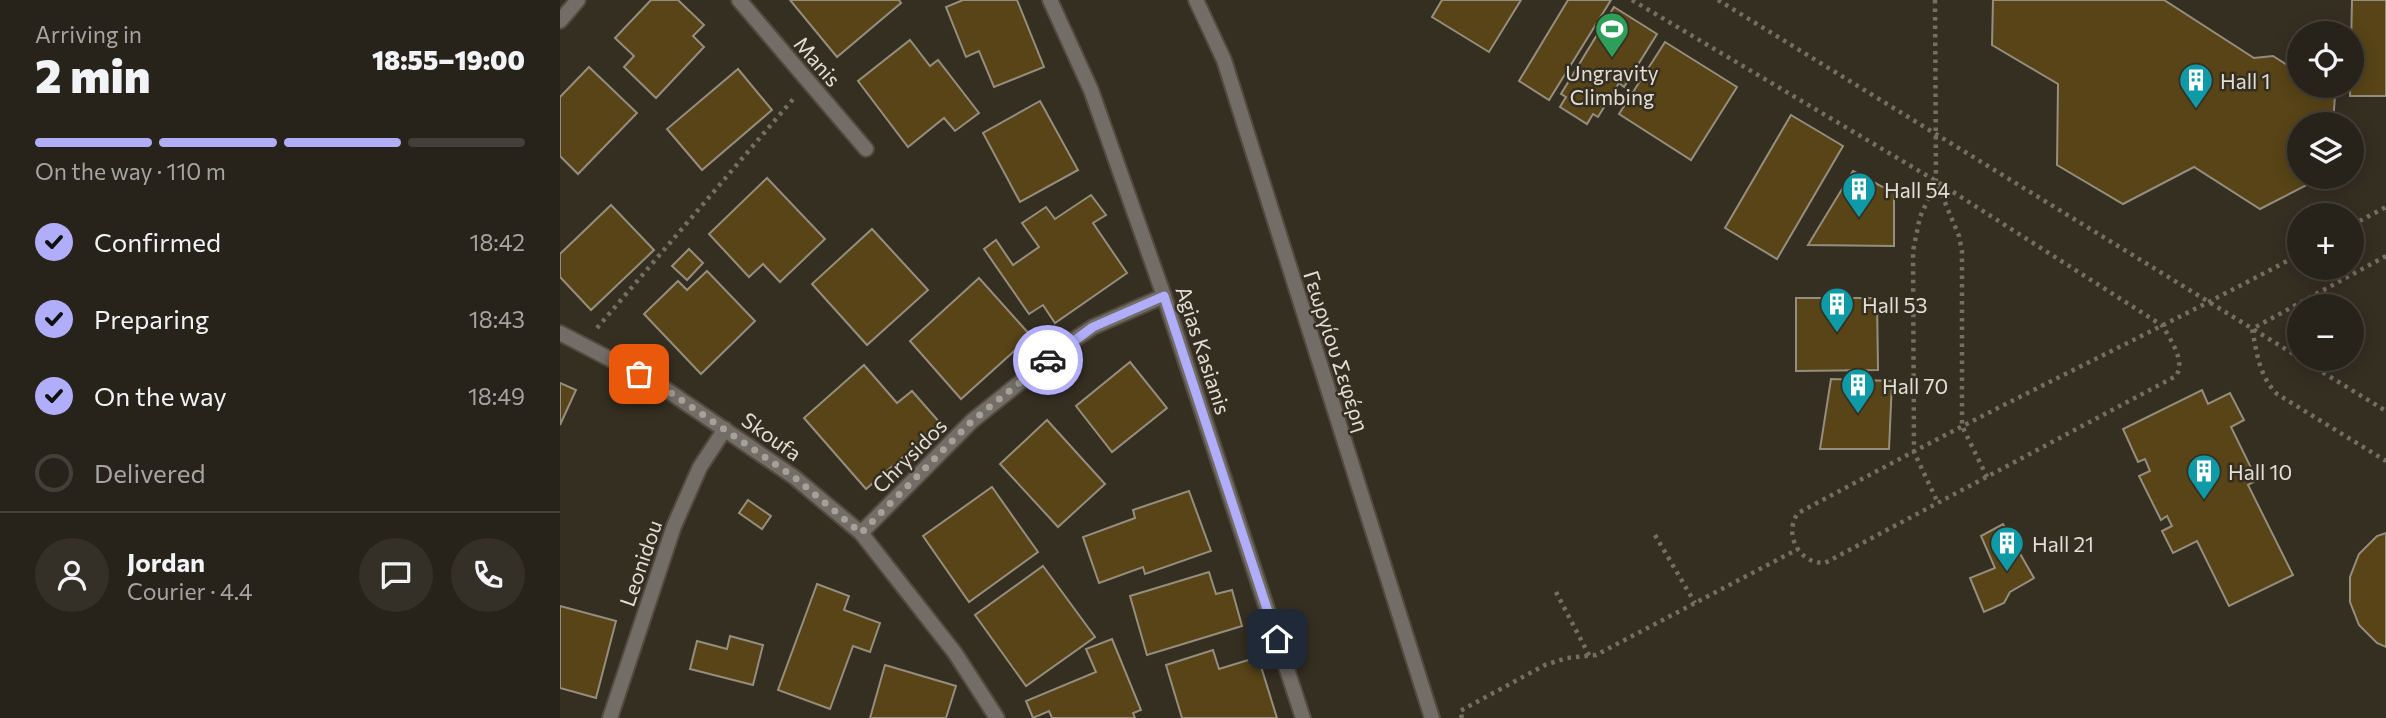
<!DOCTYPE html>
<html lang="en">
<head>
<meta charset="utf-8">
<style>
	body { margin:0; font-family:Commissioner,sans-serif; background:#342f27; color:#f1f3f6; height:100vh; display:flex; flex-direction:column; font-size:26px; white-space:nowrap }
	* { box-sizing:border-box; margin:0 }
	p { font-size:23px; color:#a5a4a2 }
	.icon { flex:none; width:38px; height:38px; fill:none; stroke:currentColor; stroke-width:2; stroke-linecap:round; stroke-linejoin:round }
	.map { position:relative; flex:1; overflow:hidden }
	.sheet { display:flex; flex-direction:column; background:#28231a; width:560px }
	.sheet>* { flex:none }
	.tools { position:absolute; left:1727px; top:21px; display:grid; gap:14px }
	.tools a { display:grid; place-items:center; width:77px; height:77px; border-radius:50%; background:#28231a; box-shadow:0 4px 18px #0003,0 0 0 2px #444039; font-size:35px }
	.pin { position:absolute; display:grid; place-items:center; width:60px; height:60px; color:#fff; margin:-30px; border-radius:14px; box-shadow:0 4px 10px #0006 }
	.courier { position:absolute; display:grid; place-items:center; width:70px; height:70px; margin:-35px; border:5px solid #b0aefa; border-radius:50%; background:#fff; color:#222; box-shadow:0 2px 9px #0007 }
	.headline em { font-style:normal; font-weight:800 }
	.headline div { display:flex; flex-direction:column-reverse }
	.headline { display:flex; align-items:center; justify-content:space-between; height:119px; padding:0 35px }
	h1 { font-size:46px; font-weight:800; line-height:52px }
	.bar { display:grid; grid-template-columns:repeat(4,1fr); gap:10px 7px; align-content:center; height:84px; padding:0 35px }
	.bar i { height:9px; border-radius:5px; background:#444039 }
	.bar .active { background:#b0aefa }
	.bar p { grid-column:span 4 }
	.line { display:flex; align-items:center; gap:18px; padding:0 35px; border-top:2px solid #444039 }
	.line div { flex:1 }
	.round { display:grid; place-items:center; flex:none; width:74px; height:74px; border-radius:37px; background:#342f27 }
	ol { padding:0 35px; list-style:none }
	li { display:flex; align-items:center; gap:21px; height:77px }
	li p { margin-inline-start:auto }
	li .icon { padding:7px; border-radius:50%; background:#b0aefa; color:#111; stroke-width:4 }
	li:last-child { color:#a5a4a2 }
	li i { width:38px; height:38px; border:4px solid #444039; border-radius:50% }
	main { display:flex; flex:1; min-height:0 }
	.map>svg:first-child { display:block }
	.building { fill:#584416; stroke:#958e7f; stroke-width:2 }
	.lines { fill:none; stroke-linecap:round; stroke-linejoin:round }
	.street-casing { stroke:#514b3f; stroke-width:18 }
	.path { stroke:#746f64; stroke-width:4.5; stroke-dasharray:3.5 5; stroke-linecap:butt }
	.street { stroke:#726d67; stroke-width:14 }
	.done { stroke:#a5a197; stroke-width:7; stroke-dasharray:0 12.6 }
	.route { stroke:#b0aefa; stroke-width:9 }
	.labels { text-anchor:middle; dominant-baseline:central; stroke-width:5; stroke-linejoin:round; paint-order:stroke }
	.street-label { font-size:21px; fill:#e2ded6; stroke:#352f22 }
	.poi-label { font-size:21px; fill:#e2ded6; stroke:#352f22; text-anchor:start }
</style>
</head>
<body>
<main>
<section class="sheet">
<div class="headline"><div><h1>2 min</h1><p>Arriving in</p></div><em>18:55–19:00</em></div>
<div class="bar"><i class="active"></i><i class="active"></i><i class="active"></i><i></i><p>On the way · 110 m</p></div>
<ol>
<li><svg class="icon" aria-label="check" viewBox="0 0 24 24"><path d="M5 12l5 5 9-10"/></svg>Confirmed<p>18:42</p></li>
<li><svg class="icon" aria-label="check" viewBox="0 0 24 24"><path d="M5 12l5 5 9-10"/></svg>Preparing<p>18:43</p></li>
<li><svg class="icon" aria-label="check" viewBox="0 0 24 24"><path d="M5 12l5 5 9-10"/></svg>On the way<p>18:49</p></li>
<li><i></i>Delivered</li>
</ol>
<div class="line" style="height:126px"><a class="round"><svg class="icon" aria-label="person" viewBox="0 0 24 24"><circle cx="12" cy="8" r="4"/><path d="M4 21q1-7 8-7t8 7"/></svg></a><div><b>Jordan</b><p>Courier · 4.4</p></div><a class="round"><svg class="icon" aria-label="chat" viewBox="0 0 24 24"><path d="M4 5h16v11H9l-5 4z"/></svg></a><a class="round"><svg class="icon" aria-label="phone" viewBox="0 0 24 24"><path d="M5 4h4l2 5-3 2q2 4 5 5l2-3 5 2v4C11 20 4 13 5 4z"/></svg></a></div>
</section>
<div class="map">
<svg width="1826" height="718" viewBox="0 0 1826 718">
	<rect width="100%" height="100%" fill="#352f22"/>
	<g class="building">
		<polygon points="91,0 118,0 144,25 133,36 144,47 96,98 64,67 74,56 55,38"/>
		<polygon points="230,0 339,0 341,3 277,57"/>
		<polygon points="403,0 457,0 484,67 434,87 419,51 406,57 386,7"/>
		<polygon points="882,0 961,0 929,52 872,17"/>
		<polygon points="1008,0 1051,0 989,100 959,81"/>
		<polygon points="1433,0 1604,0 1694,58 1713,56 1740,73 1740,86 1760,86 1775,95 1773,124 1740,124 1740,177 1762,177 1700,209 1634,167 1563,204 1497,165 1498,84 1432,45"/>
		<polygon points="1792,0 1826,0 1826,96 1790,96"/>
		<polygon points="1054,7 1097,34 1064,87 1059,83 1038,117 1033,114 1027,124 1000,107 1006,97 1001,94"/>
		<polygon points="350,40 370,66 378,60 419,113 395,131 384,118 348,147 298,81"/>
		<polygon points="1105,42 1177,87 1131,160 1059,114"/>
		<polygon points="29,67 77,113 18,174 0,156 0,97"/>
		<polygon points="178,69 212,110 142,170 107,129"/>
		<polygon points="480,101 518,170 460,202 423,133"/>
		<polygon points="1231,115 1283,146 1217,259 1165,228"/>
		<polygon points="1293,171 1334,193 1334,246 1248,245"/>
		<polygon points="207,178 265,239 220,282 203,264 189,277 149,234"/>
		<polygon points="531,195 546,215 533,223 567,273 495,323 483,305 469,314 424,249 436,240 453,265 479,247 462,223 486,207 495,219"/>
		<polygon points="51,205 94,250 31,310 0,277 0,254"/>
		<polygon points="312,229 368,290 307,345 252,284"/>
		<polygon points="129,249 143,263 127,280 112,266"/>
		<polygon points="147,271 195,321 141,374 84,314 118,281 127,290"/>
		<polygon points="419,278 471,336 401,399 350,341"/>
		<polygon points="1236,298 1317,298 1318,370 1236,371"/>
		<polygon points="570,362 607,408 552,452 516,406"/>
		<polygon points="304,365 337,403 352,391 381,424 306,489 244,418"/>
		<polygon points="1271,379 1332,381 1329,449 1260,449"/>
		<polygon points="0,383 16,390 0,425"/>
		<polygon points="1642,390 1648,404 1670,393 1684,420 1671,427 1697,480 1688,485 1733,575 1669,606 1637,541 1613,553 1602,531 1612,526 1607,516 1601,520 1579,476 1590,471 1585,459 1578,462 1563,429"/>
		<polygon points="487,420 545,484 498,527 440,464"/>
		<polygon points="432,487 478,552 409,602 363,536"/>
		<polygon points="629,491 651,551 585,574 583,567 539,583 523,537 575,518 573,510"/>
		<polygon points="188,500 211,516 202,529 179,513"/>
		<polygon points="1443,524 1474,578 1450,592 1444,603 1424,612 1410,578 1435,568 1421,536"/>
		<polygon points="1826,533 1826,647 1817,643 1799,625 1790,602 1790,577 1799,554 1817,536"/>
		<polygon points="483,566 535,637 466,686 415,615"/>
		<polygon points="649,572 656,594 672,590 682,626 587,655 570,596"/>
		<polygon points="257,584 289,596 284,610 320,623 310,652 293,646 270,709 218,690"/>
		<polygon points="0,606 56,621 36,698 0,688"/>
		<polygon points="170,636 203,645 193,685 130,669 137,641 167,649"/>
		<polygon points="552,639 581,710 573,713 575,718 492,718 489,711 473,718 466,701 536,672 526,649"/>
		<polygon points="653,650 659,669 698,657 717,718 622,718 606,665"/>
		<polygon points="325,665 396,686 386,718 310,718"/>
	</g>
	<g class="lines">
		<g class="street-casing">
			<g id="street">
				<polyline points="179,0 306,149"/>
				<polyline points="490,0 531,90 604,296 743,718"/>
				<polyline points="636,0 664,60 872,718"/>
				<polyline points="0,21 18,0"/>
				<polyline points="0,333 98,384 234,477 301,533 395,653 437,718"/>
				<polyline points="301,533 412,421 509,343 533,327 604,296"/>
				<polyline points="50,718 114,526 140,467 165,429"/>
			</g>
		</g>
		<g class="path">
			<path d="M1072,0L1376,181L1603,326C1610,340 1626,360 1616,376L1265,563C1239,564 1223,534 1238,513C1293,484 1348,454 1403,426C1515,368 1629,314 1740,254"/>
			<polyline points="1158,0 1740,358"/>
			<polyline points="1375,0 1376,181 1399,236 1402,251 1402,426 1427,477"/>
			<polyline points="1376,182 1360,217 1353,251 1354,452 1378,503"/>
			<polyline points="1792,225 1826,207"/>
			<path d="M1826,256L1692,329C1697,353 1699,376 1717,394L1826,461"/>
			<polyline points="37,328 234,98"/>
			<polyline points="1741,359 1826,411"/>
			<polyline points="1095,535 1135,603"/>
			<polyline points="996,592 1030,657"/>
			<polyline points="902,718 900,711 985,665 1007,658 1036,655 1238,549"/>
		</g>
		<use href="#street" class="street"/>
	</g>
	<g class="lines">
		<polyline class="done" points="79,374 98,384 234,477 301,533 412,421 488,360"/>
		<polyline class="route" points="488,360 533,327 604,296 717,639"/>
	</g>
	<defs>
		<g id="stadium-pin" transform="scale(1.75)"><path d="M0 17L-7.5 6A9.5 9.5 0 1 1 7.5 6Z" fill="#2e9e5b" stroke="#352f22"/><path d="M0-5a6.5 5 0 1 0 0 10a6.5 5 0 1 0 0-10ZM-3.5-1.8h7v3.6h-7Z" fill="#fff"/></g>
		<g id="building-pin" transform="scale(1.75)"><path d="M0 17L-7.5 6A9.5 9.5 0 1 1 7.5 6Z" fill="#0f9aa8" stroke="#352f22"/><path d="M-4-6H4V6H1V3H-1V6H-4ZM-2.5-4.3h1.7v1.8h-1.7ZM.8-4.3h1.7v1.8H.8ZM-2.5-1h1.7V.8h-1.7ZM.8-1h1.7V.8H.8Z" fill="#fff"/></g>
	</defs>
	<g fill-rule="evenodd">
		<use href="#stadium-pin" x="1052" y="29"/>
		<use href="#building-pin" x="1636" y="80"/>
		<use href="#building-pin" x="1299" y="189"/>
		<use href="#building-pin" x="1277" y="304"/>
		<use href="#building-pin" x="1298" y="385"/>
		<use href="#building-pin" x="1644" y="471"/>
		<use href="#building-pin" x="1447" y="543"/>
	</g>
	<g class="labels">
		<g class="street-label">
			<text transform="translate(258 61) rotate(49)">Manis</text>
			<text transform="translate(644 350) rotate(72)">Agias Kasianis</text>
			<text transform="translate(777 351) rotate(72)">Γεωργίου Σεφέρη</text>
			<text transform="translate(212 436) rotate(35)">Skoufa</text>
			<text transform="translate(349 455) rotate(-45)">Chrysidos</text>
			<text transform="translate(80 563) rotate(-71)">Leonidou</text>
		</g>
		<g class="poi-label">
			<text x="1052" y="72" text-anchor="middle">Ungravity<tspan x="1052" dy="24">Climbing</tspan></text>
			<text x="1660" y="80">Hall 1</text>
			<text x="1324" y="189">Hall 54</text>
			<text x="1302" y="304">Hall 53</text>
			<text x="1322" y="385">Hall 70</text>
			<text x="1668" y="471">Hall 10</text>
			<text x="1472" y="543">Hall 21</text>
		</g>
	</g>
</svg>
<div class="tools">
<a><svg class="icon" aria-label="locate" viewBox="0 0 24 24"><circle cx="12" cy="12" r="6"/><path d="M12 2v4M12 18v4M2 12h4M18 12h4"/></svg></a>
<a><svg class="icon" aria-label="layers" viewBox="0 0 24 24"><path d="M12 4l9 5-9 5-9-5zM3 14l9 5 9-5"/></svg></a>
<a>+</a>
<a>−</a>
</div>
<div class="pin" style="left:79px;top:374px;background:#ea580c"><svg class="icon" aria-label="bag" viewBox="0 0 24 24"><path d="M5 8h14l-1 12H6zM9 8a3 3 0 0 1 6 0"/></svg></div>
<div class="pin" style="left:717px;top:639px;background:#1f2937"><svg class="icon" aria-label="home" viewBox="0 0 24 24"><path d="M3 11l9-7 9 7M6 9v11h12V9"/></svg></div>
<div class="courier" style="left:488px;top:360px"><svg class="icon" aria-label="car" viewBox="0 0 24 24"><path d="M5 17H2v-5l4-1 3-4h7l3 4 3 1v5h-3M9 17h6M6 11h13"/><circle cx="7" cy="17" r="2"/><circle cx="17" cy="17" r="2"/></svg></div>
</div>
</main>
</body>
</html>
